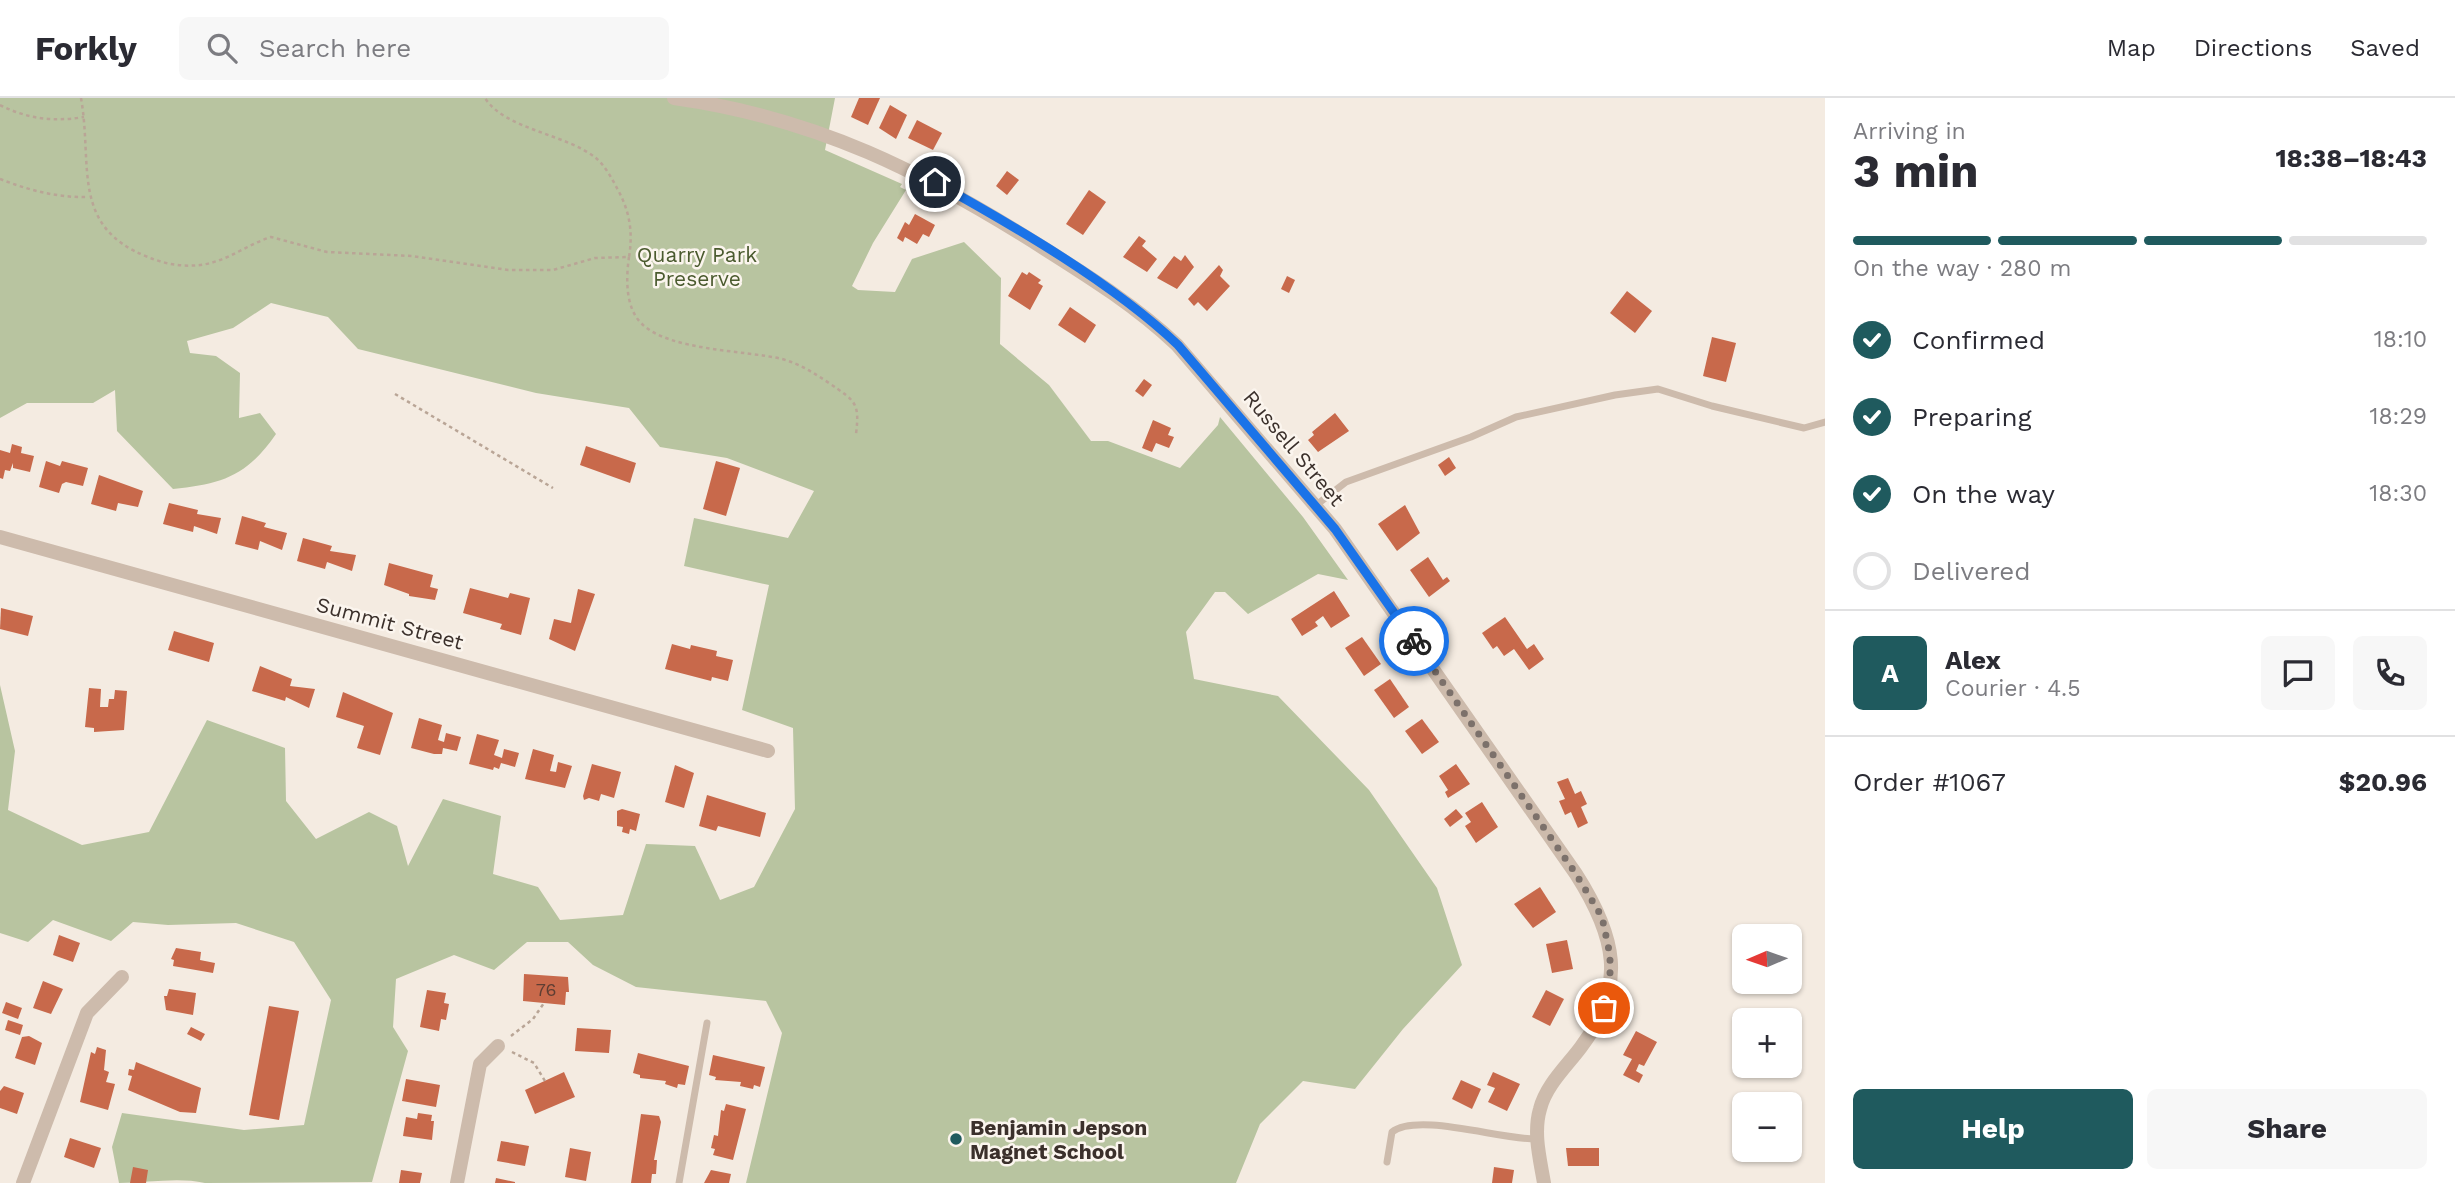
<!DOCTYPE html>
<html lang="en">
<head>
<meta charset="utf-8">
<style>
	body { margin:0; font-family:"Work Sans",sans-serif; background:#f7f7f7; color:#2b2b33; height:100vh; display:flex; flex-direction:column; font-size:26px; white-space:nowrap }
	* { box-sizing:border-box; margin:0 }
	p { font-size:23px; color:#7c7c81 }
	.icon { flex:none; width:38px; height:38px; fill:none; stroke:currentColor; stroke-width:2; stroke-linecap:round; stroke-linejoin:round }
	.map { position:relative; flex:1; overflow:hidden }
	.panel { display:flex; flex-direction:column; background:#fff; width:630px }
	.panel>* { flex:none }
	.needle { width:46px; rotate:268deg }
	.fabs { position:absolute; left:1732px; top:826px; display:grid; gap:14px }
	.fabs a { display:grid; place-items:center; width:70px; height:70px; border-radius:10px; background:#fff; box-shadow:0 2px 5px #0004; font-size:35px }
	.pin { position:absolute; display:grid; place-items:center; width:60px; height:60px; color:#fff; margin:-30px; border:4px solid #fff; border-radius:50%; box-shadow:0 2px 7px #0007 }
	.courier { position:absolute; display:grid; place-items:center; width:70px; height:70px; margin:-35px; border:5px solid #1a73e8; border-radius:50%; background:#fff; color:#222; box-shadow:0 2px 9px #0007 }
	.summary em { font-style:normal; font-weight:700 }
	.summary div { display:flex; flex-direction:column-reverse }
	.summary { display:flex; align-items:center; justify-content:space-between; height:119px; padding:0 28px }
	h1 { font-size:46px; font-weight:700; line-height:52px }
	.bar { display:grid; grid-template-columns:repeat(4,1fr); gap:10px 7px; align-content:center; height:84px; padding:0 28px }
	.bar i { height:9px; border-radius:5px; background:#e1e1e2 }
	.bar .current { background:#1f5a5e }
	.bar p { grid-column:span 4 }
	.line { display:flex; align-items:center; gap:18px; padding:0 28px; border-top:2px solid #e1e1e2 }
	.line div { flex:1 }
	.round { display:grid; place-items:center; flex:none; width:74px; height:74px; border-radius:10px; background:#f7f7f7 }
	ol { padding:0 28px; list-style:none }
	li { display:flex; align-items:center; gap:21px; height:77px }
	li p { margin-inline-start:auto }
	li .icon { padding:7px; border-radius:50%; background:#1f5a5e; color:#fff; stroke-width:4 }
	li:last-child { color:#7c7c81 }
	li i { width:38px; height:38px; border:4px solid #e1e1e2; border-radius:50% }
	.button { display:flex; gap:14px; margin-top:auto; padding:14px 28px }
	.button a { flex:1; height:80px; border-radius:10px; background:#1f5a5e; color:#fff; font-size:28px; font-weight:700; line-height:80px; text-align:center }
	.button a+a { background:#f7f7f7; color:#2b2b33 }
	header { display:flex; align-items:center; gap:42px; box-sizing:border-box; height:98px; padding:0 35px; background:#fff; border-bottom:2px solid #e1e1e2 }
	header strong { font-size:33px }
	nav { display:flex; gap:38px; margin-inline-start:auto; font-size:24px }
	.search { width:490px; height:63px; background:#f7f7f7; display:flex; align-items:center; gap:18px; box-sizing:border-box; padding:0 24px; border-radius:10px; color:#7c7c81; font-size:26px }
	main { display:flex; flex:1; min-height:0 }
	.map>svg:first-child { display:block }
	.green { fill:#b8c4a0 }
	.building { fill:#c8694b }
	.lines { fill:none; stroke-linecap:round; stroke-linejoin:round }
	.path { stroke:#b9a596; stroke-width:2.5; stroke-dasharray:3.5 3.5; stroke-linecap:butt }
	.service { stroke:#cdbbac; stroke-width:7 }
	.minor { stroke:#cdbbac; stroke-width:14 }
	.done { stroke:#7c716b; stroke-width:7; stroke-dasharray:0 12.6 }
	.route { stroke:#1a73e8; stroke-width:9 }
	.poi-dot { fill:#1f5a5e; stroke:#fbf5ee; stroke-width:2.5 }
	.labels { text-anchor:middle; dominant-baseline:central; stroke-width:5; stroke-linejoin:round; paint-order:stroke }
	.number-label { font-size:18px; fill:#5e3e33 }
	.park-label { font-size:21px; fill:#4a5a2e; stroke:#fbf5ee }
	.street-label { font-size:21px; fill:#3b302b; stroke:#fbf5ee }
	.poi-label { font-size:21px; font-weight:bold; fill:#3b302b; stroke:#fbf5ee; text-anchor:start }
</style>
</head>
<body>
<header>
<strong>Forkly</strong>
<div class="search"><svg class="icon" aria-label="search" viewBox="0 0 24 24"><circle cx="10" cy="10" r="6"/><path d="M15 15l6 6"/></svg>Search here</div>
<nav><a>Map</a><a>Directions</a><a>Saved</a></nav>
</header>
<main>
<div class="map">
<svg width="1825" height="1085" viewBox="0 0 1825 1085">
	<rect width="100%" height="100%" fill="#f4ebe1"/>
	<path class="green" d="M0,0H835L825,52L902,86L900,89L906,92L873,145L852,188L858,192L895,194L912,161L964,144L1001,180L1000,246L1049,287L1091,343H1108L1180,370L1218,327L1220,319L1303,419L1348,482L1318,476L1248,516L1225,494H1215L1186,534L1194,581L1278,598L1369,692L1437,790L1462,867L1403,931L1355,991L1303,983L1260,1026L1236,1085H746L782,935L766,903L636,889L593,867L568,844H527L494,872L454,857L396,881L393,929L408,953L372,1084L205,1085C177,1079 149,1085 119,1085L112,1049L122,1015L244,1032L304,1027L331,902L294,844L236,825L168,827L133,824L111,843L53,822L28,844L0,835V587L15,653L8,712L82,747L149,734L207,622L285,650L286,703L316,741L369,714L397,728L408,768L443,701L501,718L493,776L538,789L560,822L623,817L646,746L695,748L720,802L754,789L795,711L793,630L742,612L769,487L684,468L694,420L788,440L814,393L727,360L660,349L629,310L536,295L358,251L328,219L271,205L233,230L187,243L190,255L216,258L240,275L239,320L260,315L276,336C247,378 222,386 173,391L117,333L115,292L93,305H27L0,320Z"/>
	<g class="building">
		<polygon points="859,0 880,0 868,27 851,19"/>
		<polygon points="890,7 907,17 896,41 879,30"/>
		<polygon points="917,22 942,35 933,52 908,40"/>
		<polygon points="1007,73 1019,82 1007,97 996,88"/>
		<polygon points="1089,92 1106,104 1083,137 1066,126"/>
		<polygon points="915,116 935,127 929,139 923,136 917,146 905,139 903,144 897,140 905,124 909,127"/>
		<polygon points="1139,138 1146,143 1142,148 1157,161 1147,174 1123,159"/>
		<polygon points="1185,157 1194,169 1177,191 1157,180 1174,158 1181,163"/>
		<polygon points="1219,167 1223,172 1220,178 1230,188 1207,213 1198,204 1194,208 1188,201"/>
		<polygon points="1022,174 1027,177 1029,174 1041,182 1038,185 1043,188 1030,212 1008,198"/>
		<polygon points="1287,178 1295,182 1289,195 1281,191"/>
		<polygon points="1627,193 1652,213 1635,235 1610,215"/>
		<polygon points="1070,209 1096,227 1085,245 1058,227"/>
		<polygon points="1712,239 1736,245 1726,284 1703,278"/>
		<polygon points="1144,281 1152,287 1143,299 1135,293"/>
		<polygon points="1335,315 1349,333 1318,354 1308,342 1314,337 1312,334"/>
		<polygon points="1153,322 1171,330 1168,337 1174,339 1169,350 1156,345 1152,354 1142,350"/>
		<polygon points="12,346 22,349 21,355 34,358 30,374 13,370 13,365 10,373 5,372 3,381 0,380 0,352 10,355"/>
		<polygon points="586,348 636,365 630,385 580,367"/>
		<polygon points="1449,359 1456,370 1445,378 1438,367"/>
		<polygon points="46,363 60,368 62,363 88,370 83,388 66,384 62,386 59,395 39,389"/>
		<polygon points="716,363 740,370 726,418 703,411"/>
		<polygon points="99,377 143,393 138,409 118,405 116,413 91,406"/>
		<polygon points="169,405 198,412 197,416 221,420 217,436 194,428 193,434 163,426"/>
		<polygon points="1405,407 1420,435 1397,453 1378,426"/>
		<polygon points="242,418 266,425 264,429 287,435 282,452 260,443 258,452 235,446"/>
		<polygon points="303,440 332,448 330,453 356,457 352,473 327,464 325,471 297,463"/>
		<polygon points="1428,459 1443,482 1447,479 1450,483 1429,499 1410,472"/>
		<polygon points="389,465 433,477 430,489 438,491 435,502 409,498 409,496 384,487"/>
		<polygon points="470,490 508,500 510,495 530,500 521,537 500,531 502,526 463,515"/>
		<polygon points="578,491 595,496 575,553 549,541 554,521 571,525"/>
		<polygon points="1334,493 1350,518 1331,530 1323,518 1315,524 1318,528 1302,538 1291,521"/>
		<polygon points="1,510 33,518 28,538 0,531"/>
		<polygon points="1505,519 1527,551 1534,546 1544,561 1529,572 1514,551 1504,558 1497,548 1493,551 1482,535"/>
		<polygon points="174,533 214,545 209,564 168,552"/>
		<polygon points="1362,539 1381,566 1364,578 1345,550"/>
		<polygon points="672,546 690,551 691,547 717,553 716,558 733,562 728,583 712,579 711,583 665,571"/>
		<polygon points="260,568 292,581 290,588 315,591 309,610 286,599 285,603 252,593"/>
		<polygon points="1390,581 1409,609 1394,620 1374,592"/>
		<polygon points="89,590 101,591 100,609 108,609 109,601 114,601 115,592 127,593 124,632 94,634 94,630 85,629"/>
		<polygon points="343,594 393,615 380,657 357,650 364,628 336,619"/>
		<polygon points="419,620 442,627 438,642 444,644 446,635 461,639 457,653 443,650 442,656 434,656 411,650"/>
		<polygon points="1422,621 1439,644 1422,656 1405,633"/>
		<polygon points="477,636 499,642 494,657 502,660 504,651 519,655 515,669 501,665 499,671 494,669 493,672 469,666"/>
		<polygon points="533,651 554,657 550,673 556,674 558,664 572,668 565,690 525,681"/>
		<polygon points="592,666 621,674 614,700 601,696 599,703 589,700 584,702 583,698"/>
		<polygon points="1456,666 1470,686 1448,700 1445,694 1448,692 1439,678"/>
		<polygon points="675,667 694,675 684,710 665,704"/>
		<polygon points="1568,680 1575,696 1581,693 1587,706 1581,709 1588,725 1578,730 1571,714 1565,717 1559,703 1565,701 1557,684"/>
		<polygon points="707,697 766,715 760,739 718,728 716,733 699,728"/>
		<polygon points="1482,704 1498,729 1476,745 1465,728 1471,724 1465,715"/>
		<polygon points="622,711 640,716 636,733 630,731 629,736 622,734 623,729 617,728 617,713"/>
		<polygon points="1456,711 1463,719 1450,729 1444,721"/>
		<polygon points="1540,789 1556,814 1533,830 1514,806"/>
		<polygon points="59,837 80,845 73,864 53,857"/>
		<polygon points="1567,842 1573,871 1552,875 1546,846"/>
		<polygon points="176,850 201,854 200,862 215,865 213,875 173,868 174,862 171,861"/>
		<polygon points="524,876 568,879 569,894 566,894 565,907 523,903"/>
		<polygon points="43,883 63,891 51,916 33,910"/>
		<polygon points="169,891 196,895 193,917 166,912 164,898 167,898"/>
		<polygon points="427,892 446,895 444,905 449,906 446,922 441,921 439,933 420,929"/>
		<polygon points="1546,892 1564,901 1550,928 1532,919"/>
		<polygon points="6,904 22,910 18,921 2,915"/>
		<polygon points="269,908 299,913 279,1022 249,1017"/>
		<polygon points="8,922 23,927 20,937 5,932"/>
		<polygon points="191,929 205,936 201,943 187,936"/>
		<polygon points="577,930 611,932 609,955 575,953"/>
		<polygon points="1636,933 1657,944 1644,968 1639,966 1636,973 1643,977 1639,985 1623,977 1632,961 1623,957"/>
		<polygon points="29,938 42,945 35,967 15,960 22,939"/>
		<polygon points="97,949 106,952 104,972 109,974 106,984 115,986 108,1012 80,1004 91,954 95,956"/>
		<polygon points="638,955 689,968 685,987 678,986 677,990 665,986 666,983 640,980 640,977 633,975"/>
		<polygon points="713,957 765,969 760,989 754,987 753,991 740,988 741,984 715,982 716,979 709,977"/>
		<polygon points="136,964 201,990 196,1015 180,1014 128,992 132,978 128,977 129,971 134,972"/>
		<polygon points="564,974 575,999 535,1016 525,992"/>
		<polygon points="1493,974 1520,986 1507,1013 1488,1004 1495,990 1487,987"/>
		<polygon points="406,981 440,987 436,1009 402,1003"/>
		<polygon points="1461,982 1481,991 1472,1011 1452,1001"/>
		<polygon points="4,988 24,995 17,1016 0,1010 0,993"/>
		<polygon points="726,1006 746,1011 733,1062 713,1057 715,1051 711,1050 714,1037 718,1038 721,1012 724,1013"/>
		<polygon points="418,1015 432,1017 431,1023 434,1023 432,1042 403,1038 406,1019 417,1021"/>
		<polygon points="641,1016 659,1018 661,1024 654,1062 657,1062 656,1076 652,1076 651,1085 631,1085"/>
		<polygon points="70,1040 101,1050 94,1070 64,1059"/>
		<polygon points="501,1043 529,1048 525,1068 497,1063"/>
		<polygon points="570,1050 591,1054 586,1083 565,1079"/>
		<polygon points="1566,1050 1599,1050 1599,1068 1568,1068"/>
		<polygon points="133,1069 148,1072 146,1085 130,1085"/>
		<polygon points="1494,1069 1514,1072 1512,1085 1492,1085"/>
		<polygon points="401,1072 422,1075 420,1085 399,1085"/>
		<polygon points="711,1072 731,1076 729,1085 704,1085"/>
		<polygon points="496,1080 515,1084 515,1085 495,1085"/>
	</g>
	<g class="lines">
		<g class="path">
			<path d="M81,0C93,68 70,129 148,159C169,168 195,171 217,163C235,157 252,145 271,139L327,154L412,158L508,172H553L595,160L629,159C633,135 630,114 618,92C612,81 606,69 597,61C568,36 505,32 485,0"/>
			<path d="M0,7C28,21 53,24 84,19"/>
			<path d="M0,81C28,92 58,100 88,99"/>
			<path d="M629,159C626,180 625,210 642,226C670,253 744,252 782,261C800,266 814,275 829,285C855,303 860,304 856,336"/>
			<polyline points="395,296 553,390"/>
			<polyline points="511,938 533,921 544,905"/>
			<polyline points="512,954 534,965 545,983"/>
		</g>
		<g class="service">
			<polyline points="1315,408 1346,384 1471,339 1516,319 1615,297 1658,291 1712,308 1804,330 1825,324"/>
			<path d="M1387,1064L1392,1034C1418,1014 1502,1042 1537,1041"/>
			<polyline points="679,1085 707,925"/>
		</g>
		<g class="minor">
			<path d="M674,0C817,20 924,74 1045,151C1091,180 1137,209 1177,247L1335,431L1576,776C1615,837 1628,887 1581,949C1567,968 1546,987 1540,1011C1533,1035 1540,1061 1544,1085"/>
			<polyline points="0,439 768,653"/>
			<polyline points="23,1085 87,915 122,879"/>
			<polyline points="457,1085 480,966 498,948"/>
		</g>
	</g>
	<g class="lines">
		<polyline class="done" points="1414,543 1576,776 1602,819 1610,857 1610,879 1604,910"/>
		<path class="route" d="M935,84C1014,128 1113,185 1178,247L1335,431L1414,543"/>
	</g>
	<circle class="poi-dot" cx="956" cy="1041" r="7"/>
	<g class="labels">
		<g class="number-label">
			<text x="546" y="891">76</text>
		</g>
		<g class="park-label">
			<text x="697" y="156">Quarry Park<tspan x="697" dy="24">Preserve</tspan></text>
		</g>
		<g class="street-label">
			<text transform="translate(1294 350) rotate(50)">Russell Street</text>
			<text transform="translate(390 525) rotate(15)">Summit Street</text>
		</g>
		<g class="poi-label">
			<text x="970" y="1029">Benjamin Jepson<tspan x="970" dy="24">Magnet School</tspan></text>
		</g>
	</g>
</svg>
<div class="fabs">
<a><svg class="needle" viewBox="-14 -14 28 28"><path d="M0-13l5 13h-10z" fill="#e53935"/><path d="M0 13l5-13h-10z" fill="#7c7c81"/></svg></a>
<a>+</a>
<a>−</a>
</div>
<div class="pin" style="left:1604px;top:910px;background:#ea580c"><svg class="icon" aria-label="bag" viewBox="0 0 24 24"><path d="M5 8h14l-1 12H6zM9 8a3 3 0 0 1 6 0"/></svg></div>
<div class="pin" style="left:935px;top:84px;background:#1f2937"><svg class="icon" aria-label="home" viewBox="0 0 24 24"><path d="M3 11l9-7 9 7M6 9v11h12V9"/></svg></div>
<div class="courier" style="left:1414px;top:543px"><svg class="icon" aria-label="bike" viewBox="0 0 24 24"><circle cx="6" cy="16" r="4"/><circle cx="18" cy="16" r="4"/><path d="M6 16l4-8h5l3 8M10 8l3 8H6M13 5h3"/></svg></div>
</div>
<section class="panel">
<div class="summary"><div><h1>3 min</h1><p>Arriving in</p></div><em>18:38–18:43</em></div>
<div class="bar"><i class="current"></i><i class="current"></i><i class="current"></i><i></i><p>On the way · 280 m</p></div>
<ol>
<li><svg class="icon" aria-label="check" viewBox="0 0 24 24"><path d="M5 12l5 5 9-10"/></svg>Confirmed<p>18:10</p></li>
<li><svg class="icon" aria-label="check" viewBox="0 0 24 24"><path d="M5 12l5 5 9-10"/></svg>Preparing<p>18:29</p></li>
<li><svg class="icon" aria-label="check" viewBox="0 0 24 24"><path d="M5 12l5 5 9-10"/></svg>On the way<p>18:30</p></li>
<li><i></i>Delivered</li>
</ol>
<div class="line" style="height:126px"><b class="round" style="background:#1f5a5e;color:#fff">A</b><div><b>Alex</b><p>Courier · 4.5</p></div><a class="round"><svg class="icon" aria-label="chat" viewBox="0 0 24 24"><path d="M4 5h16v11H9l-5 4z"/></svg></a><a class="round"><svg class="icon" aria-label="phone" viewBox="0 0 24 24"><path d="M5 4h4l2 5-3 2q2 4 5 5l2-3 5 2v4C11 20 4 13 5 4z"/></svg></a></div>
<div class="line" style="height:91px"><div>Order #1067</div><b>$20.96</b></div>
<div class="button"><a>Help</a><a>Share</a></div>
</section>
</main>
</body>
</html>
